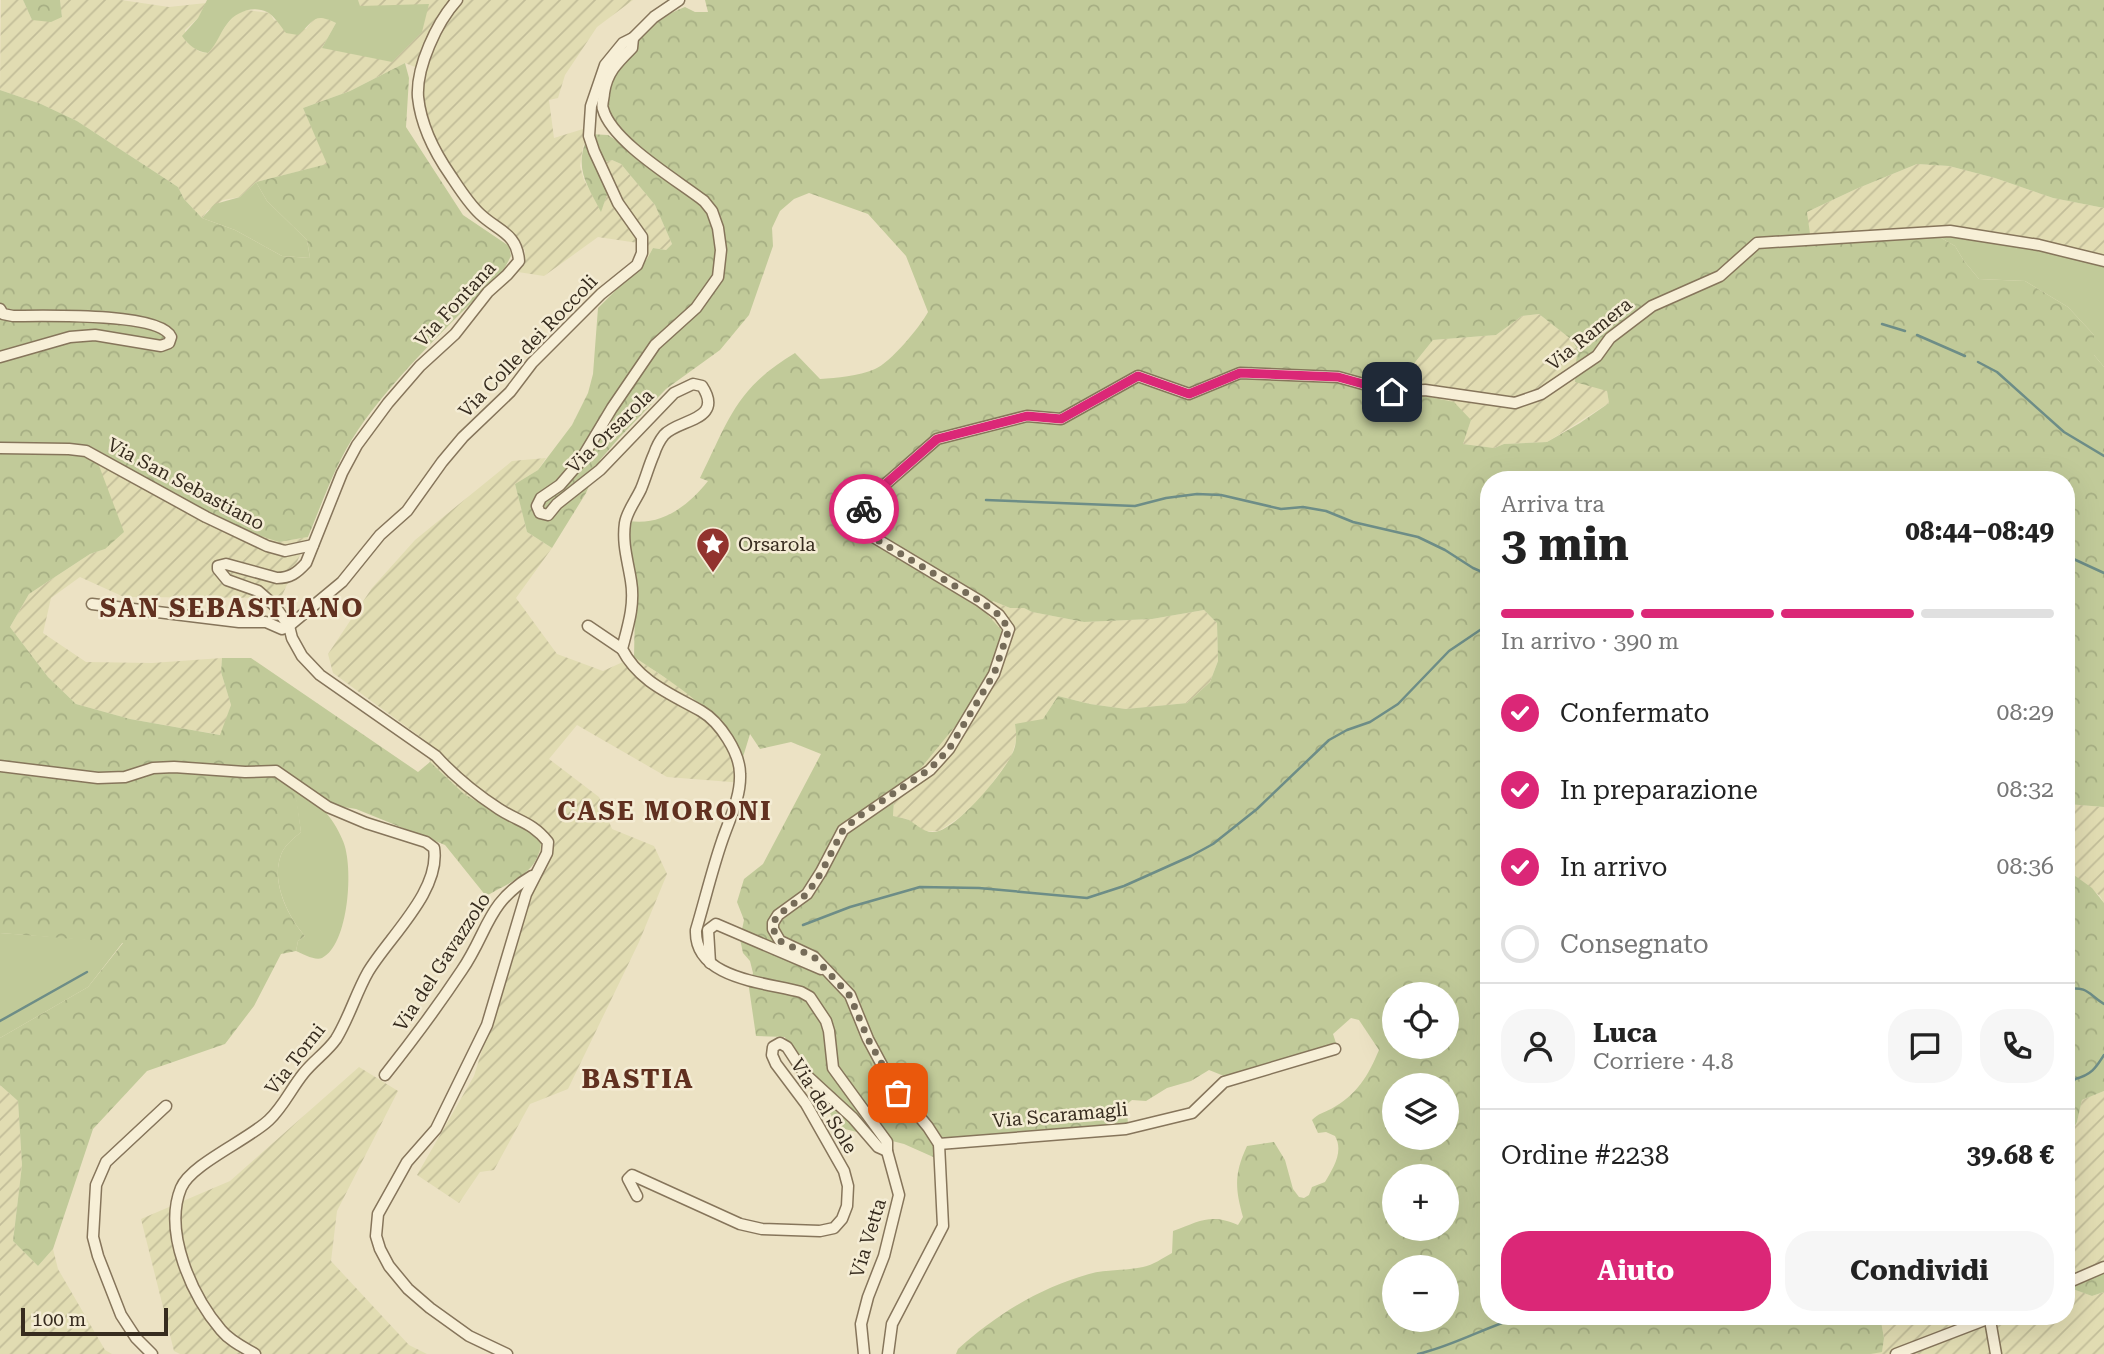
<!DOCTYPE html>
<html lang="it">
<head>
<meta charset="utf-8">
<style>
	body { margin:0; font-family:"Roboto Serif",serif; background:#f6f6f6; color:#222; height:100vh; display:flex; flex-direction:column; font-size:26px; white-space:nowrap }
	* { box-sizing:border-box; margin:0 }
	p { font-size:23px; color:#767676 }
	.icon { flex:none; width:38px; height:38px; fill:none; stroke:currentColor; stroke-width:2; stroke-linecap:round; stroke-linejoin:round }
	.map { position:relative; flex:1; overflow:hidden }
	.panel { position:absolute; left:1480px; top:471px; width:595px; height:854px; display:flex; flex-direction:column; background:#fff; border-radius:28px; box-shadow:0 7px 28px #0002 }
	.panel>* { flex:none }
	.tools { position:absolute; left:1382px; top:982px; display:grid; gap:14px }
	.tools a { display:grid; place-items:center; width:77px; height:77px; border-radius:50%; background:#fff; box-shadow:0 7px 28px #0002; font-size:35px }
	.scale { position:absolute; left:21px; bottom:18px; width:147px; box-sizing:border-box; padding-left:7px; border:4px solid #372c1f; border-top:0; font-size:19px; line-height:24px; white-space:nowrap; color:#372c1f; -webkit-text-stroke:5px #f4ecd4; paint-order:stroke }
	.pin { position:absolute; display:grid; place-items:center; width:60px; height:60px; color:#fff; margin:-30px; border-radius:14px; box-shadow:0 4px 10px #0006 }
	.courier { position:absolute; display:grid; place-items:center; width:70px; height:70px; margin:-35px; border:5px solid #db2777; border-radius:50%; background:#fff; color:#222; box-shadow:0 2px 9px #0007 }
	.head em { font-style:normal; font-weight:700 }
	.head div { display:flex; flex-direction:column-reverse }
	.head { display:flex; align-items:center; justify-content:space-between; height:119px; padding:0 21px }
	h1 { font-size:46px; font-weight:700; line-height:52px }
	.bar { display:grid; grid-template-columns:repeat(4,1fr); gap:10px 7px; align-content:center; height:84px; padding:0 21px }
	.bar i { height:9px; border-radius:5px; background:#e0e0e0 }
	.bar .selected { background:#db2777 }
	.bar p { grid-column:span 4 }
	.line { display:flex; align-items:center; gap:18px; padding:0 21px; border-top:2px solid #e0e0e0 }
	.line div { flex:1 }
	.round { display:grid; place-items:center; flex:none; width:74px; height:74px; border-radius:28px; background:#f6f6f6 }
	ol { padding:0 21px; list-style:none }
	li { display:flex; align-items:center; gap:21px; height:77px }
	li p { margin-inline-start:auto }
	li .icon { padding:7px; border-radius:50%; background:#db2777; color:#fff; stroke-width:4 }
	li:last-child { color:#767676 }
	li i { width:38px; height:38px; border:4px solid #e0e0e0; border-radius:50% }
	.primary-button { display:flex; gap:14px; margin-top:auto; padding:14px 21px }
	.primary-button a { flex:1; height:80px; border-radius:28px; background:#db2777; color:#fff; font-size:28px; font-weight:700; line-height:80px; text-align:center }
	.primary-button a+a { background:#f6f6f6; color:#222 }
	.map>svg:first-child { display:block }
	.farmland { fill:url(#farmland-furrows) }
	.green { fill:#c1ca99 }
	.forest { fill:url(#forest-crowns); fill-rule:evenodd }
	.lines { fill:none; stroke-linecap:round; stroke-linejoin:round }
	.stream { stroke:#6d8d87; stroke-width:2.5 }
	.street-casing { stroke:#86755b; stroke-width:13 }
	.street { stroke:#f7efd7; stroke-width:10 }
	.done { stroke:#766c59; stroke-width:7; stroke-dasharray:0 12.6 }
	.route { stroke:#db2777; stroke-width:9 }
	.labels { text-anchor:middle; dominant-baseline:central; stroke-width:5; stroke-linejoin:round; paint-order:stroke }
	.street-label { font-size:19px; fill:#372c1f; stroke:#f4ecd4 }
	.poi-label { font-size:19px; fill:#372c1f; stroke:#f4ecd4; text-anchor:start }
	.district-label { font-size:26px; font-weight:bold; letter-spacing:2px; fill:#613120; stroke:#f4ecd4 }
</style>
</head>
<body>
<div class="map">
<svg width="2104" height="1354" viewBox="0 0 2104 1354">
	<defs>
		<pattern id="farmland-furrows" width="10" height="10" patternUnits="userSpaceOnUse" patternTransform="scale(1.75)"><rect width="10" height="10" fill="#e1dcb2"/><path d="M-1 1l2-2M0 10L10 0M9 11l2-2" fill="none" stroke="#c2bd99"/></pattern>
		<pattern id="forest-crowns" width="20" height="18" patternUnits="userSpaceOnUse" patternTransform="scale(1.75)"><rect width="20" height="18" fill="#c1ca99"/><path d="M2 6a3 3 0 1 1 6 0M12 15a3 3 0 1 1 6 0" fill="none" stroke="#a6ae83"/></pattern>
	</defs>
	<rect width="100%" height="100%" fill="#ece2c4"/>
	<g class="farmland">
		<polygon points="1,0 23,0 32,20 62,17 60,0 121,0 169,7 206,3 198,18 185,30 186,42 200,52 208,53 227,24 237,13 247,10 270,13 274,20 306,29 315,18 321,16 336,23 322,48 359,6 358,0 633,0 597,27 565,75 558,98 549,100 554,138 583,129 589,134 583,146 580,166 584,180 601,211 607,195 602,163 612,160 621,164 655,205 672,244 666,250 653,248 647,259 638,243 598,237 544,276 518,272 525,264 525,251 519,239 484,212 457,178 428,126 422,93 425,71 405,63 350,91 303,108 328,164 256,182 240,197 223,200 207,211 202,218 184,199 178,187 77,121 41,104 0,90"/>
		<polygon points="1917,164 1949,166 1995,178 2053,198 2104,208 2104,257 1892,231 1809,234 1807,212 1856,189"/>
		<polygon points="1539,314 1572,340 1577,349 1576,358 1607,391 1609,403 1547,442 1504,444 1494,448 1463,444 1471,420 1415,394 1408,371 1433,340 1496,335 1522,316"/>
		<polygon points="91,447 112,460 279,542 308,537 281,598 124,597 80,577 51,598 43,633 86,662 152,663 222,658 221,672 231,705 221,735 130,719 76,704 48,677 10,627 29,594 90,554 105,549"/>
		<polygon points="546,458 538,470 515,484 527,532 552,548 516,598 557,654 603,671 634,657 697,699 737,746 743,757 744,783 667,777 577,725 549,759 599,797 612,829 654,846 667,874 639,942 568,1089 530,1104 494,1170 480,1172 459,1203 417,1175 474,1076 512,953 534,867 540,854 533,834 464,794 430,762 426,741 333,673 328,654 372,588 415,540 512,461"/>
		<polygon points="993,601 1010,608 1024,608 1032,612 1084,622 1152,619 1204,610 1217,623 1218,661 1210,682 1187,703 1126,709 1090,704 1058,696 1043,719 1017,738 1011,757 982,797 960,817 939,831 924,831 907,819 893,816 894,801 976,701 986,613"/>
		<polygon points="2067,804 2104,807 2104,903 2100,896 2067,870"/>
		<polygon points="359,1067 398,1091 337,1211 331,1261 409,1345 427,1354 180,1354 174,1351 141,1219 230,1181"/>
		<polygon points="0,1085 18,1101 22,1165 13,1241 38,1266 53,1249 58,1269 105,1350 112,1354 0,1354"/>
		<polygon points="2104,1091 2104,1271 2071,1288 2092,1296 2104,1292 2104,1354 1871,1354 1882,1351 1884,1338 1880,1316 2067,1316 2067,1141 2077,1122 2082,1100"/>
	</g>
	<g class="green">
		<path d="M207,0H358L360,6L429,4L422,32L392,62L322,48L336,23C313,12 315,21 298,35L286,33C281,27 274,15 267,12C253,5 235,12 227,24C220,33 217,44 208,53C197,52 188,45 182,36L198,18Z"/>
		<polygon points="256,182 267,201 307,240 310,258 282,256 235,230 202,218 215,204 240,197"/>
		<polygon points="1945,226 2040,242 2104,257 2104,367 2094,355 2094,335 2068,307 2025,281 1979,279 1964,261 1955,246 1924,228"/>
		<path d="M294,786C317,802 332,814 343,841C354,866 349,945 322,958C315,961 303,954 296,951L298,941L305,936C288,917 272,883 280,858C283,846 293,839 301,832Z"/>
		<polygon points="0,933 123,942 88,987 0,1038"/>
	</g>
	<g class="forest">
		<polygon points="23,0 60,0 62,17 51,22 32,20"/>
		<path d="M705,0H2104V208L2053,198L1995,178L1949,166L1917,164L1856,189L1807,212L1810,234L1924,228L1955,246L1964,261L1979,279L2025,281L2068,307L2094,335V355L2104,367V807L2067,804V480H1489V1316H1880L1884,1338L1882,1352L1871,1354H956L958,1349C996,1315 1039,1288 1089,1274C1106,1269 1125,1271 1143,1267C1153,1265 1163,1258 1172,1253L1173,1231C1200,1221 1211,1213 1238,1225L1243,1217C1235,1188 1234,1174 1247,1146L1274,1142L1285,1160L1293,1189L1299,1197L1304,1198L1309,1195L1312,1187L1325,1182C1333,1168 1344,1152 1335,1136L1326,1132L1318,1133L1312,1120C1319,1113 1323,1113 1331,1109C1357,1095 1368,1076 1379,1050L1359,1020L1351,1018L1333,1034L1336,1043L1308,1061L1281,1069L1224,1076L1209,1070L1191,1081L1167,1088L1146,1101L1132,1100L1126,1105L1128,1123L1119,1126L957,1142L950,1137L940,1138V1160L904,1144L837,1127C823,1095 795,1069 785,1037L756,1036L749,988L753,973L750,961L743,953L740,939L744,920L737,902L744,879L763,864L821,754L791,742L760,749L750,734L743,757C718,710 676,685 634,657L635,610L623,527L629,521C662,526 688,506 708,481L700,478C729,420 735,389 795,353L820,379C837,378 858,376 875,369C890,363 920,327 928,312L906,256L868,214L809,193L794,199L780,211L772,228L773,246L749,315L720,350L666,389L619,438L600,460L586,493L552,548L527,532L515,484L538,470L572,425L588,393L593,374L598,308L647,259L653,248L666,250L672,244L655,205L621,164L612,160L602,163L607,195L601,212C586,183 573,167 589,134L608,135L625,146C619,136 608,123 606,112C605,110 607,103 607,101C613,64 649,19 685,7L695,12H708ZM1539,314L1572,340L1577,349L1575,382L1607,391L1609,403L1580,423L1547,442L1504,444L1494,448L1463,444L1471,420L1454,402L1415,394L1408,371L1433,340L1496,335L1522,316ZM993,601L1010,608H1024L1032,612L1084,622L1152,619L1204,610L1217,623L1218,661L1210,682L1187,703L1126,709L1090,704L1058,696L1043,719L1015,724C1017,736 1017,746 1011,756C1001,776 960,824 939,831C925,835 919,826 909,820C904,818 898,817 893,816L894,801L976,701L989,676L1004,633L986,613ZM1395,994H1447V1046H1395ZM1395,1085H1447V1138H1395ZM1395,1176H1447V1228H1395ZM1395,1267H1447V1320H1395Z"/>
		<path d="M405,63L409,78L406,127L463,215L509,246L511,256L503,271C455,320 397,373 358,430C336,462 323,501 308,537L279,542L249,532L196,509L92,447L124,532L105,549L90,554L29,594L10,627L48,677L76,704L130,719L220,735L231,705L221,672L222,658H251L418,772L430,762L464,794L533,834L541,843C538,874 511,881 486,896L445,845L356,809L331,805L295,787L301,832C293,839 283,846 280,858C272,884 288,917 305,936L298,941L296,951L281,954L254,1006L225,1044L147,1071L93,1129L53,1249L38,1266L13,1241L22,1165L18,1101L0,1085V1038L88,987L123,943L0,933V90L41,104L77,121L178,187L184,199L202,218L235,230L282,256L310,258L307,240L267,201L256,182L327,164L303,108L350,91Z"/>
		<polygon points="2067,870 2092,888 2104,903 2104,1091 2082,1100 2077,1122 2067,1141"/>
		<polygon points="2104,1271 2104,1292 2092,1296 2070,1288"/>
	</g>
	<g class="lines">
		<g class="stream">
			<polyline points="1882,324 1905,331"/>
			<polyline points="1917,335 1965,356"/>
			<polyline points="1978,362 1997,372 2064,432 2104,456"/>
			<polyline points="986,500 1135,506 1166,498 1197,494 1221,495 1281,509 1303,507 1326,511 1353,522 1418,537 1445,550 1473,568 1489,575"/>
			<polyline points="2067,556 2104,573"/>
			<polyline points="803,925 850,907 920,887 979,888 1087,898 1124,886 1191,856 1213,844 1257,809 1329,740 1347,730 1370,722 1398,704 1449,651 1489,624"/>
			<path d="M2067,989C2088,986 2088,994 2104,1004"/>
			<polyline points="0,1021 87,972"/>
			<path d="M2067,1092L2075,1079C2091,1075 2096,1068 2104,1055"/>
			<path d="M1418,1354C1454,1346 1487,1326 1523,1316"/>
		</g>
		<g class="street-casing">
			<g id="street">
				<path d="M457,0C437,22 416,67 418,97C421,126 435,153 451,176C459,188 469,204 480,214C498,231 517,233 519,261L507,275L488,292L455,334L420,366L388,403L357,445L342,473L306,563C297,573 290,578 277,578L226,564L218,566V569L227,580L258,591L274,605L289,626L292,638L302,656L320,675L436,756C454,776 476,794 499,809C519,822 532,822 548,842L547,853L526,894L487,1025L436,1129L407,1162L378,1214L376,1236L380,1249L389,1266L408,1289L430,1308L469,1336L507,1354"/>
				<path d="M633,38L632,48C618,62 607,72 604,93C604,98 601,105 603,109C612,142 677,180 704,201L712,211L718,228L721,250L718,277L696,308L655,345L612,408L579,463L560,485L541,498L537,506L540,513L548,515L557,504L600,470L674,393L693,384L702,386C725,421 678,419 664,435C660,440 656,448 654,454C649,465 646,477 641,489C636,500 627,511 625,523C622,544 628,561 631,581C635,605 628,626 622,649C639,682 671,694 701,711C720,722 740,753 740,774C741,797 729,820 722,841C712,870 705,900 696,930C694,979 764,982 801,992L810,997L826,1021L829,1031L833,1068L887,1142V1151L899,1195L884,1256L868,1297L861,1324L864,1354"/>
				<path d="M0,309L3,314L13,316C41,316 160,312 171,337L169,343L161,346L95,335L70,337L0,357"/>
				<polyline points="0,448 69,449 86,451 206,517 267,546 285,551 313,545"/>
				<polyline points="92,604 239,622 266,622 282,629 289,626 342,582 380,535 407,511 442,462 463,437 510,392 532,363 601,294 637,265 642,253 642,237 618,203 594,151 589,136 591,106 605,65 623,43 633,38 654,17 679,0"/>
				<polyline points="588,626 622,649"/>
				<path d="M0,766L98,778L125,777L153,768L174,767L245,772L276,771L328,807L366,823L426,842L434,848C441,891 388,938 368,972C356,993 349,1018 336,1039C327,1052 313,1061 303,1074C291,1089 283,1107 269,1120C248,1140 191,1164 181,1188C163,1232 192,1296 221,1330C230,1341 243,1347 255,1354"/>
				<polyline points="710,963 708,930 716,924 821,969"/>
				<path d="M385,1075C412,1041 438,1006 462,970C488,932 487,902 532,876"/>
				<polyline points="939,1144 1126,1129 1192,1113 1224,1082 1335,1049"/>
				<polyline points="637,1196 628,1179 632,1175 740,1224 762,1229 820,1231 834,1228 842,1219 847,1206 848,1186 844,1171 806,1104 776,1064 772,1055 773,1047 780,1043 787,1047 804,1073 853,1118 878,1147 887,1151"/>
				<polyline points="2067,1283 2104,1267"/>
				<polyline points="1990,1320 1996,1354"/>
				<polyline points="152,1354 136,1338 121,1315 98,1256 93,1237 96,1185 106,1162 166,1106"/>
				<path d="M888,1354L892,1324L943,1226L939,1144L928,1127L891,1082L868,1039L850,995L814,957L780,941L773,929V923L778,915L807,894L821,872L843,830L930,770L949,749L994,674L1009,629L999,615L980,601L875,538C861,524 860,511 873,495L937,439L1027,416L1061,419L1138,376L1189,394L1240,373L1338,377L1392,392L1425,390L1515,403L1541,394L1597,356L1610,338L1652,306L1720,276L1757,243L1950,231L2039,245L2104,261"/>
				<polyline points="1896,1354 1995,1316"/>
			</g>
		</g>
		<use href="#street" class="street"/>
	</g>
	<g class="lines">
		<path class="done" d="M864,509C862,522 866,529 874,538L980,601L999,615L1009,629L994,674L949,749L930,769L858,817L843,830L821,873L807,894L778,915L773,923V929L780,941L814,957L850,996L868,1039L898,1093"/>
		<polyline class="route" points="864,509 873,495 937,439 1027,416 1061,419 1138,376 1189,394 1240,373 1338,377 1392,392"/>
	</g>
	<defs>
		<g id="sight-pin" transform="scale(1.75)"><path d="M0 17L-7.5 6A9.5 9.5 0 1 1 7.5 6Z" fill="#92332e" stroke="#f4ecd4"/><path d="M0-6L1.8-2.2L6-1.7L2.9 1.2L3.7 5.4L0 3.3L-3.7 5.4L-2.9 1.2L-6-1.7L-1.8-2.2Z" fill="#fff"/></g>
	</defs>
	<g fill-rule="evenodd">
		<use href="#sight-pin" x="713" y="544"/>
	</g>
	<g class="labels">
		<g class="street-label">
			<text transform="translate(455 304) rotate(-47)">Via Fontana</text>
			<text transform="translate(1589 334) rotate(-39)">Via Ramera</text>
			<text transform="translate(528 346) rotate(-46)">Via Colle dei Roccoli</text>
			<text transform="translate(610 431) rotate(-44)">Via Orsarola</text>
			<text transform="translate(186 484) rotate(28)">Via San Sebastiano</text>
			<text transform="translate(442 962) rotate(-57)">Via del Gavazzolo</text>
			<text transform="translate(295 1059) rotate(-52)">Via Torni</text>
			<text transform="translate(824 1106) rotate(58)">Via del Sole</text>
			<text transform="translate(1060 1115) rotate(-5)">Via Scaramagli</text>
			<text transform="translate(868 1238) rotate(-73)">Via Vetta</text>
		</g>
		<g class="poi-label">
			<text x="738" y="544">Orsarola</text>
		</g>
		<g class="district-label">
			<text x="232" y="608">SAN SEBASTIANO</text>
			<text x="665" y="811">CASE MORONI</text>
			<text x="638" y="1079">BASTIA</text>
		</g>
	</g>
</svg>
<div class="tools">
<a><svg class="icon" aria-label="locate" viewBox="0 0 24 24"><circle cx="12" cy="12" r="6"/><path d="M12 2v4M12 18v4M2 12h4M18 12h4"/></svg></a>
<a><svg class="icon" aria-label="layers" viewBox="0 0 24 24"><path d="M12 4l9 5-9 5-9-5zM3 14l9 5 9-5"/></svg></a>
<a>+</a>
<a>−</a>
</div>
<div class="scale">100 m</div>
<div class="pin" style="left:898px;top:1093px;background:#ea580c"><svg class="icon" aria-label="bag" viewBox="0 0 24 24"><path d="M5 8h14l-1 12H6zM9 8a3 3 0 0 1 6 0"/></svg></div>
<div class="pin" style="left:1392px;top:392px;background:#1f2937"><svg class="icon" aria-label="home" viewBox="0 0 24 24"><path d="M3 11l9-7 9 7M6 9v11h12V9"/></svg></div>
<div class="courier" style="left:864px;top:509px"><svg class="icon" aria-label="bike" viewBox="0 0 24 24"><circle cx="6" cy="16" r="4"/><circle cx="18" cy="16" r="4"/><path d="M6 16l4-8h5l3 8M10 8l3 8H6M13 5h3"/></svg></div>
<section class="panel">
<div class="head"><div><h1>3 min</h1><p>Arriva tra</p></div><em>08:44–08:49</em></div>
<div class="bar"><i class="selected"></i><i class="selected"></i><i class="selected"></i><i></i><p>In arrivo · 390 m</p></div>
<ol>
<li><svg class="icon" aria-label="check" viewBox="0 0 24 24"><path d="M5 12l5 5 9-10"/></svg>Confermato<p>08:29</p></li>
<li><svg class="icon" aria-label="check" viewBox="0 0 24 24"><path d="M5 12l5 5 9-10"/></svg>In preparazione<p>08:32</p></li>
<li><svg class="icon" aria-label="check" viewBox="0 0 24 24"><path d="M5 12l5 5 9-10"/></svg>In arrivo<p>08:36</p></li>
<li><i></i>Consegnato</li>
</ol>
<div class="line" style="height:126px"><a class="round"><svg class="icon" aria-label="person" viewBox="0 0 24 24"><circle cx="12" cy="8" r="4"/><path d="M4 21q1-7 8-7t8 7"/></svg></a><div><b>Luca</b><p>Corriere · 4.8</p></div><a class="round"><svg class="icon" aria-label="chat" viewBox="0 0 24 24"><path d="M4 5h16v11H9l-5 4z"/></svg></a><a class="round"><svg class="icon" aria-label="phone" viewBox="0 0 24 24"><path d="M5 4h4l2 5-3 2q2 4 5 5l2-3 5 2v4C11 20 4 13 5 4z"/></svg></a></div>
<div class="line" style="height:91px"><div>Ordine #2238</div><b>39.68 €</b></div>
<div class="primary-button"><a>Aiuto</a><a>Condividi</a></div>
</section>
</div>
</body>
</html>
